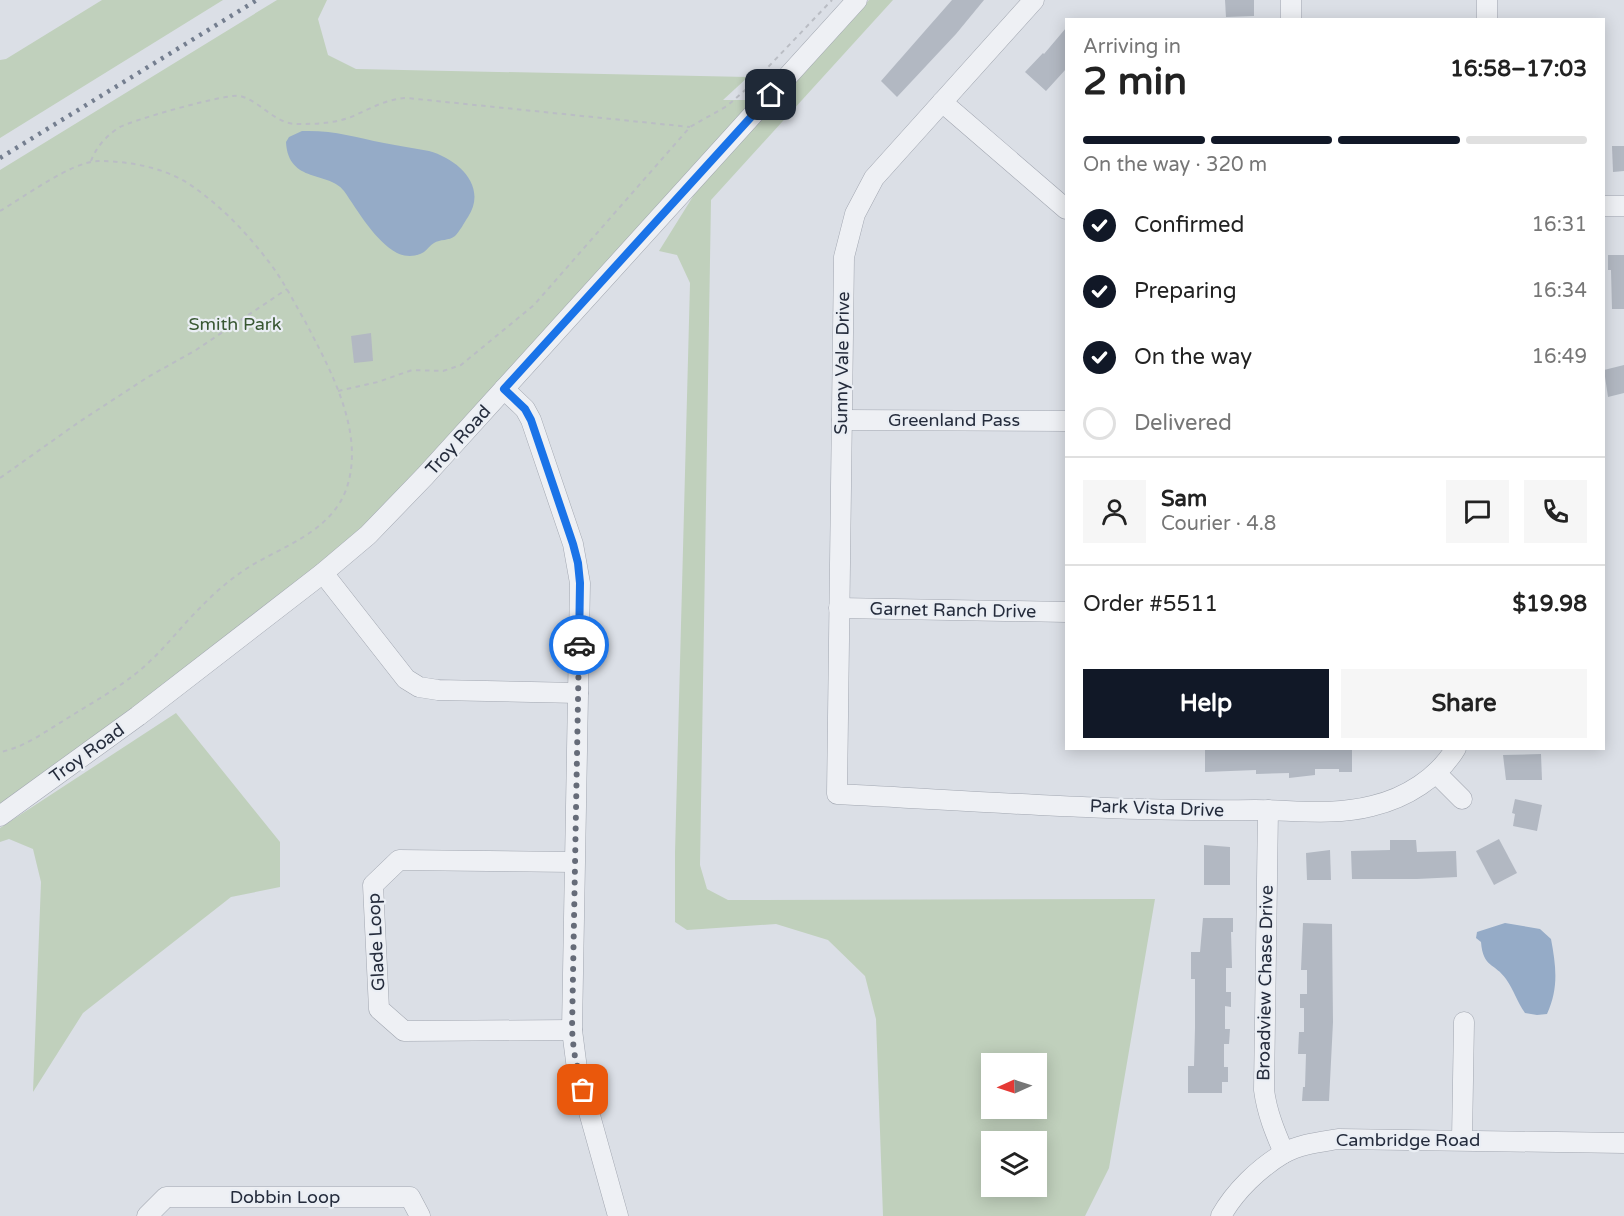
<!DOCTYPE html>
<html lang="en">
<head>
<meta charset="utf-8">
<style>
	body { margin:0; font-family:"Varela Round",sans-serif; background:#f6f6f6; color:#222; height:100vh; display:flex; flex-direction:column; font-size:22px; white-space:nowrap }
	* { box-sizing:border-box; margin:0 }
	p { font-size:20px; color:#767676 }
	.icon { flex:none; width:33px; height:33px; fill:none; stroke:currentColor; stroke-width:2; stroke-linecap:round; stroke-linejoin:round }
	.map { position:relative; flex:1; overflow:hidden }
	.sheet { position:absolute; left:1065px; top:18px; width:540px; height:732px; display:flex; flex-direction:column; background:#fff; border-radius:0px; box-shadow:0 3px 15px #0003 }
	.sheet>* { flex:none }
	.needle { width:39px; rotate:267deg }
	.fabs { position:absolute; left:981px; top:1053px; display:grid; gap:12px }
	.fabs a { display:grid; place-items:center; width:66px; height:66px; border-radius:0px; background:#fff; box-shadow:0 3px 15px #0003; font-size:30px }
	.pin { position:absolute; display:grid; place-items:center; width:51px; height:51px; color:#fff; margin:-26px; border-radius:12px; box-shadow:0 3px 9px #0006 }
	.courier { position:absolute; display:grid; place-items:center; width:60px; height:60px; margin:-30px; border:4px solid #1a73e8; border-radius:50%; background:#fff; color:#222; box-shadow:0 2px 8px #0007 }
	.headline em { font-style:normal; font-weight:800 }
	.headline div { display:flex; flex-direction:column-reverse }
	.headline { display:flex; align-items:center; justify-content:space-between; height:102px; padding:0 18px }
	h1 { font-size:39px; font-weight:800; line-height:45px }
	.bar { display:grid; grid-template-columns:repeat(4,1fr); gap:9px 6px; align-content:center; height:72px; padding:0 18px }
	.bar i { height:8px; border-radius:4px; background:#e0e0e0 }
	.bar .on { background:#111827 }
	.bar p { grid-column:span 4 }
	.line { display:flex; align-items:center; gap:15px; padding:0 18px; border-top:2px solid #e0e0e0 }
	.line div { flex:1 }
	.round { display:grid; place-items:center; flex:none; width:63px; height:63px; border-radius:0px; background:#f6f6f6 }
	ol { padding:0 18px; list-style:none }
	li { display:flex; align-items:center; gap:18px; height:66px }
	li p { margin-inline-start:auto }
	li .icon { padding:6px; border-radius:50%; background:#111827; color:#fff; stroke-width:4 }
	li:last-child { color:#767676 }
	li i { width:33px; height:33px; border:3px solid #e0e0e0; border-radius:50% }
	.action { display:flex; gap:12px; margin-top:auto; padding:12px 18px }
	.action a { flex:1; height:69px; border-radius:0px; background:#111827; color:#fff; font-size:24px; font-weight:800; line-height:69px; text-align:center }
	.action a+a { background:#f6f6f6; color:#222 }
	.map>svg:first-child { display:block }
	.green { fill:#c0d0bc; fill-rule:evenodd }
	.water { fill:#95abc7 }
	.building { fill:#b2b8c2 }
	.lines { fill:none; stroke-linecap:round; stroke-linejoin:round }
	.minor-casing { stroke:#a1a6b0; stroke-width:21 }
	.path { stroke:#babdc4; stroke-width:2; stroke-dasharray:4.5 4.5; stroke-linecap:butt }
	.minor { stroke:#eef0f4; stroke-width:20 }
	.rail { stroke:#747e8f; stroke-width:4.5; stroke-dasharray:3 6; stroke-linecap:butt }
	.done { stroke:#656b78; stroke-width:6; stroke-dasharray:0 10.8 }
	.route { stroke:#1a73e8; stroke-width:8 }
	.labels { text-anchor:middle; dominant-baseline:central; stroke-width:4.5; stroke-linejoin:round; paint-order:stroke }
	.park-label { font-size:18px; fill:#385732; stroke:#eaeef4 }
	.street-label { font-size:18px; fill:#252c3c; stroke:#eaeef4 }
</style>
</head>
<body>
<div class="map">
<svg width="1624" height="1216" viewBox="0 0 1624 1216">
	<rect width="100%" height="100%" fill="#dbdfe6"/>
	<g class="green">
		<polygon points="102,0 223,0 0,138 0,60 6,59"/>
		<polygon points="277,0 327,0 318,19 328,55 356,69 748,77 723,100 754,100 354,543 56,770 0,807 0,170"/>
		<path d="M869,0H893L711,200L700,865L707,889L728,900L1155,899L1109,1168L1085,1216H883L876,1019L865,976L828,940L776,924L687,930L675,922V853L690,283L677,255L659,251L697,190ZM992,1064H1036V1108H992ZM992,1142H1036V1186H992Z"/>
		<polygon points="176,713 280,842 280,887 231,897 83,1013 33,1092 41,882 33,849 9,839 0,842 0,828"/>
	</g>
	<g class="water">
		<path d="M302,131C334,130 354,137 384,143C398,146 414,148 429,151C458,159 488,186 468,217C464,223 460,231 455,236C449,241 440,239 434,243C430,245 427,250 424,252C416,257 405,257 397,253C375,241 358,211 344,191C330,171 288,184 286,142L289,137Z"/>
		<path d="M1505,923L1540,929L1551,939C1556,966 1559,988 1547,1014L1537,1015L1525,1013C1517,1002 1514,990 1506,979C1495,963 1483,968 1481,942L1476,938L1477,932Z"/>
	</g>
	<g class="building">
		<polygon points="952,0 984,0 956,34 897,97 881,81"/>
		<polygon points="1225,0 1254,0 1254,16 1226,17"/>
		<polygon points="1066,28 1066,69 1046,91 1025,72 1043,53 1044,54"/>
		<polygon points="1612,146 1624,146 1624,171 1613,172"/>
		<polygon points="1608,255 1624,255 1624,309 1612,309 1611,270 1608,270"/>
		<polygon points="371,333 373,361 354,363 351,336"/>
		<polygon points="1624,365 1624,393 1608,397 1604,370"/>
		<polygon points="1205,748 1352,748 1352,772 1339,772 1339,769 1315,769 1315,775 1289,778 1289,773 1256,774 1256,770 1205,772"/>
		<polygon points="1541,754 1542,780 1506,780 1503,755"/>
		<polygon points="1515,799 1542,805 1537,831 1513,826 1515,814 1512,813"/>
		<polygon points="1499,839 1517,873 1494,885 1476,851"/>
		<polygon points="1390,840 1416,840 1417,852 1456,851 1457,877 1417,879 1352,879 1351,851 1390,850"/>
		<polygon points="1204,845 1230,847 1230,885 1204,885"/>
		<polygon points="1330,850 1331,880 1307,880 1306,853"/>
		<polygon points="1203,918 1233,918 1233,932 1231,932 1232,968 1226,968 1226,992 1231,992 1231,1007 1225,1006 1225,1029 1230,1029 1229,1044 1224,1044 1224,1067 1228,1067 1228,1082 1222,1082 1222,1093 1188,1093 1188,1066 1194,1066 1195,1028 1195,979 1191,979 1191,952 1200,952"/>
		<polygon points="1303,923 1332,924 1333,1022 1329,1101 1302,1101 1303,1087 1305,1087 1306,1054 1298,1054 1299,1032 1304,1032 1304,1008 1300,1008 1300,994 1307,994 1307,970 1301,970"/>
	</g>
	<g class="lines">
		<g class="minor-casing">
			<g id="minor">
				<path d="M1034,0L874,178L855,214L844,257L837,794C976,801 1115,812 1255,810C1293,810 1334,816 1372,806C1406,798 1438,778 1456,748"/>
				<polyline points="1291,20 1291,0"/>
				<polyline points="1487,20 1487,0"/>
				<polyline points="942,102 1066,209"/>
				<polyline points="1604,206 1624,206"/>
				<polyline points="504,389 525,409 531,420 573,544 580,583 572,1030 577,1069 618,1216"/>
				<polyline points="842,420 1066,421"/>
				<polyline points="323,573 406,679 419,687 438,690 578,693"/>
				<polyline points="839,608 1066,612"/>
				<polyline points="1436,773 1462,799"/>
				<path d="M1268,810L1264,1090C1267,1113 1275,1132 1284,1153"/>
				<polyline points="0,816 138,716 323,573 368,535 425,476 857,0"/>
				<polyline points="572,1030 404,1031 379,1009 373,885 399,860 574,862"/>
				<polyline points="1462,1139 1464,1022"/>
				<polyline points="147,1216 166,1197 410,1197 420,1216"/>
				<path d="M1221,1216C1235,1191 1259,1168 1284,1153C1300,1144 1320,1142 1338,1139L1624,1143"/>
			</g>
		</g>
		<g class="path">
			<path d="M91,161C96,147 107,135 120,127C133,120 227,93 240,96C263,102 275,126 301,124C317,124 335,123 351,117C370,109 385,99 407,98L690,127"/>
			<path d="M0,211C24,197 71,162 98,161C127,161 161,167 186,182C220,204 248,234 272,266C285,284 295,304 306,323C331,371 366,434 346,490C330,532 283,546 249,567C232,578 216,591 202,606C183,624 167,646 147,664C122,687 91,703 63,721C43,733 23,748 0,752"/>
			<polyline points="338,391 378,382 412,370 443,371 461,365 534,305 690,127 727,106 752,84 832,0"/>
			<polyline points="0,478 79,422 148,377 196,350 287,289"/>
		</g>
		<use href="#minor" class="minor"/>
		<polyline class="rail" points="0,158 257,0"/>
	</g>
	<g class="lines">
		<polyline class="done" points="579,645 572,1030 574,1052 583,1090"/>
		<polyline class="route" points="579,645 580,583 578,563 573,544 531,420 525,409 504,389 771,95"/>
	</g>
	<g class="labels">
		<g class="park-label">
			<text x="235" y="324">Smith Park</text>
		</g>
		<g class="street-label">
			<text transform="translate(842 363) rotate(-89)">Sunny Vale Drive</text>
			<text x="954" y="420">Greenland Pass</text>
			<text transform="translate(458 440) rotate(-48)">Troy Road</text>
			<text transform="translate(953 610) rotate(1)">Garnet Ranch Drive</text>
			<text transform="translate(87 753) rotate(-36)">Troy Road</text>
			<text transform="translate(1157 808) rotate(2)">Park Vista Drive</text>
			<text transform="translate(376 942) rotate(-93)">Glade Loop</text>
			<text transform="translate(1265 983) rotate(-89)">Broadview Chase Drive</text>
			<text x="1408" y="1140">Cambridge Road</text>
			<text x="285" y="1197">Dobbin Loop</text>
		</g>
	</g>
</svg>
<div class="fabs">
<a><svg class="needle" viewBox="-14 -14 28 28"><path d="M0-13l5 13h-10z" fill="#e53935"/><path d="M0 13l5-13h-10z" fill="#767676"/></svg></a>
<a><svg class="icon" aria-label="layers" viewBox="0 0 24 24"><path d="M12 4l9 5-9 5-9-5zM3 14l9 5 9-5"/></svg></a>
</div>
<div class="pin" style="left:583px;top:1090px;background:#ea580c"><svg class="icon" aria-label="bag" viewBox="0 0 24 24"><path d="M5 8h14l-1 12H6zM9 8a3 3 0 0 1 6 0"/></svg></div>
<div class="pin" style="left:771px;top:95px;background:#1f2937"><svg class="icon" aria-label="home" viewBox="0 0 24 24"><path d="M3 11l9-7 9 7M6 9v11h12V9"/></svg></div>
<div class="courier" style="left:579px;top:645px"><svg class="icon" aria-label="car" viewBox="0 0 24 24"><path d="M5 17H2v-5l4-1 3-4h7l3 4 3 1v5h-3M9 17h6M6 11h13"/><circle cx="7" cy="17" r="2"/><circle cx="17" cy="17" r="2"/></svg></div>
<section class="sheet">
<div class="headline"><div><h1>2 min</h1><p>Arriving in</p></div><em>16:58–17:03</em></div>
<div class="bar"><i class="on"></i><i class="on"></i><i class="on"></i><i></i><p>On the way · 320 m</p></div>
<ol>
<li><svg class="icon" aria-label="check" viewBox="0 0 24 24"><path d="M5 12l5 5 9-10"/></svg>Confirmed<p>16:31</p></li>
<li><svg class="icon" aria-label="check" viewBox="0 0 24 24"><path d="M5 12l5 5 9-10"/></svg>Preparing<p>16:34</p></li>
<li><svg class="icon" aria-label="check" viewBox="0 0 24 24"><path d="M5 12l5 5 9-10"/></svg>On the way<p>16:49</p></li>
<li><i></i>Delivered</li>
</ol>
<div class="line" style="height:108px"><a class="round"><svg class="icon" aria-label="person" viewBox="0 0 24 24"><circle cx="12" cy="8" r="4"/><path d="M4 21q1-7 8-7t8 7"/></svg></a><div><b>Sam</b><p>Courier · 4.8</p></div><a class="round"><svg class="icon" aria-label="chat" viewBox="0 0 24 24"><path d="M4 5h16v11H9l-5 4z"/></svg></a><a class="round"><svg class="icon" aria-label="phone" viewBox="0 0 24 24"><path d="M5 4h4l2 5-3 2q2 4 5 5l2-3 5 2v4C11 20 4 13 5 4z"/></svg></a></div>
<div class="line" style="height:78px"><div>Order #5511</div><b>$19.98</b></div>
<div class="action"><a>Help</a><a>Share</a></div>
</section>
</div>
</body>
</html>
